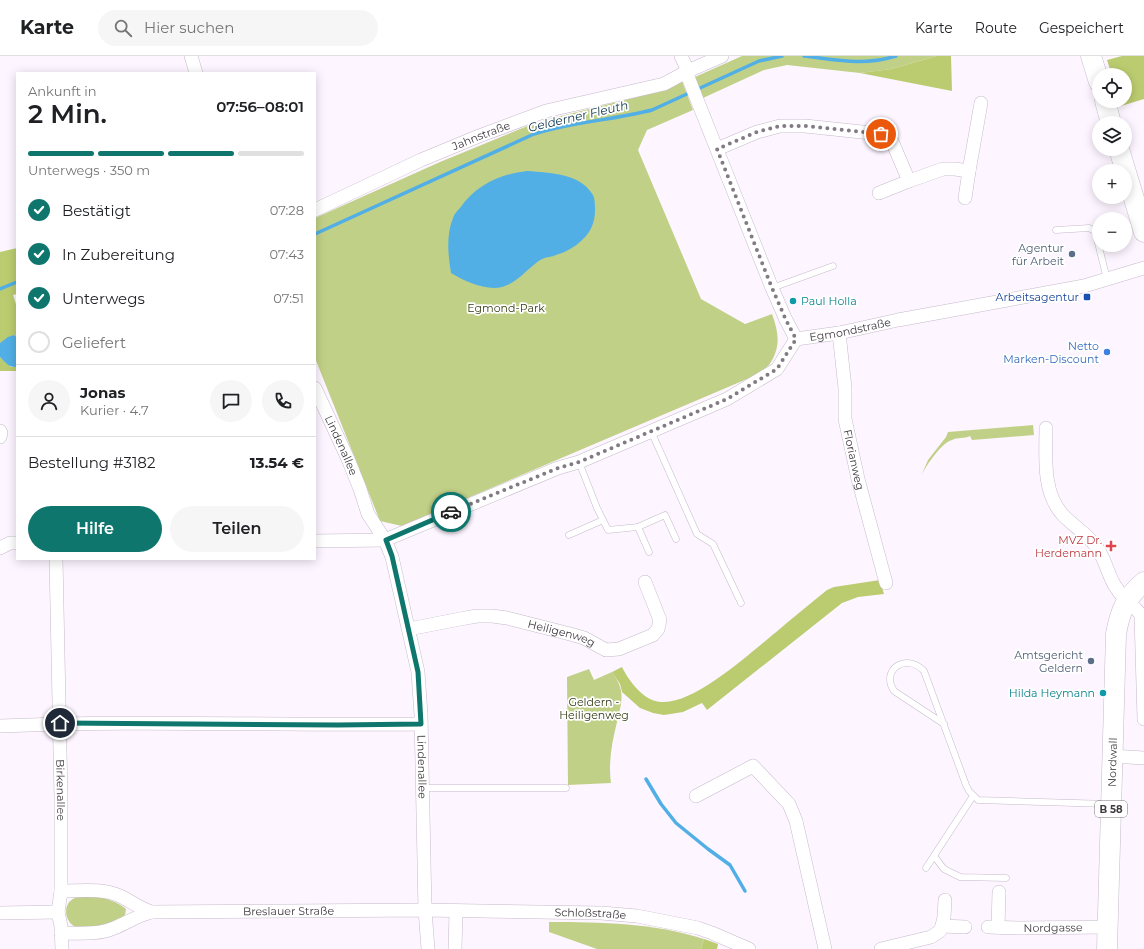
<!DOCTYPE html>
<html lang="de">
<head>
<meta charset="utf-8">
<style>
	body { margin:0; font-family:Montserrat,sans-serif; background:#f6f6f6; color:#202124; height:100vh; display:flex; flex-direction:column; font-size:15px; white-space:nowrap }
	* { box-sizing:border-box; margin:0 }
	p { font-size:13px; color:#757577 }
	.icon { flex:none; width:22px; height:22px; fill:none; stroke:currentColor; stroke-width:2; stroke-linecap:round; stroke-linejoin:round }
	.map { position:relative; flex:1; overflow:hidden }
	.side { position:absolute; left:16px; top:16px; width:300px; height:488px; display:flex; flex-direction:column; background:#fff; border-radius:0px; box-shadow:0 2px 10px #0003 }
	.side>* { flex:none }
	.controls { position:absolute; left:1092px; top:12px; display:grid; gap:8px }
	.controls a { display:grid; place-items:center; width:40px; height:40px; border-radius:50%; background:#fff; box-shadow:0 2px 10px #0003; font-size:20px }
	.pin { position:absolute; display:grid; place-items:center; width:34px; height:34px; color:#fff; margin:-17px; border:2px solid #fff; border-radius:50%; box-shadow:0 1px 4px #0007 }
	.courier { position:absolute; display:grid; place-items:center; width:40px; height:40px; margin:-20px; border:3px solid #0f766e; border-radius:50%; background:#fff; color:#222; box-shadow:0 1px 5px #0007 }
	.overview em { font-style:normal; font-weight:600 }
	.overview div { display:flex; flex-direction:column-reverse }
	.overview { display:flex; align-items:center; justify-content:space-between; height:68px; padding:0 12px }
	h1 { font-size:26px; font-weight:600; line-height:30px }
	.bar { display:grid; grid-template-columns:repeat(4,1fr); gap:6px 4px; align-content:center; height:48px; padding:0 12px }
	.bar i { height:5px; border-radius:3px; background:#e0e0e0 }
	.bar .on { background:#0f766e }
	.bar p { grid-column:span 4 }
	.line { display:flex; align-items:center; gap:10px; padding:0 12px; border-top:1px solid #e0e0e0 }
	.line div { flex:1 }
	.round { display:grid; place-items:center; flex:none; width:42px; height:42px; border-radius:21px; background:#f6f6f6 }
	ol { padding:0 12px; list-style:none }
	li { display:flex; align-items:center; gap:12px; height:44px }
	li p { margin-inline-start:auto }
	li .icon { padding:4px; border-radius:50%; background:#0f766e; color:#fff; stroke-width:4 }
	li:last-child { color:#757577 }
	li i { width:22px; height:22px; border:2px solid #e0e0e0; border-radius:50% }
	.button { display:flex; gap:8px; margin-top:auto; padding:8px 12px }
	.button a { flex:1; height:46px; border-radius:24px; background:#0f766e; color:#fff; font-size:16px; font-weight:600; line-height:46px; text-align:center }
	.button a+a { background:#f6f6f6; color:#202124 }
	header { display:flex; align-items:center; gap:24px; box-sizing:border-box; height:56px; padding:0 20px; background:#fff; border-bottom:1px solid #e0e0e0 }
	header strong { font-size:19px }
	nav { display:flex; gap:22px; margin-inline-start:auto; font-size:14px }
	.search { width:280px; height:36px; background:#f6f6f6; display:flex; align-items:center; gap:10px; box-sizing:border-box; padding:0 14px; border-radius:22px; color:#757577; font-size:15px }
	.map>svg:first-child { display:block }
	.green { fill:#c1d087 }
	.forest { fill:#bbcc70 }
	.water { fill:#51afe6 }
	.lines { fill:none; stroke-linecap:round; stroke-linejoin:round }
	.stream { stroke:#51afe6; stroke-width:3.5 }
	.lane-casing { stroke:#c6baca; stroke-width:7 }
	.street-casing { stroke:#c6baca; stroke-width:14 }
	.primary-casing { stroke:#c6baca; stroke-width:21 }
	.lane { stroke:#fff; stroke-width:6 }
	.street { stroke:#fff; stroke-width:13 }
	.primary { stroke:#fff; stroke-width:20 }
	.done { stroke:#827b83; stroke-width:4; stroke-dasharray:0 7.2 }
	.route { stroke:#0f766e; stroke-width:5 }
	.service-dot { fill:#5c6f8a; stroke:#fff; stroke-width:1.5 }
	.transit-dot { fill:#1a4fb4; stroke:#fff; stroke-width:1.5 }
	.culture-dot { fill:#0f9aa8; stroke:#fff; stroke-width:1.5 }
	.shop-dot { fill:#3f7fe0; stroke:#fff; stroke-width:1.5 }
	.health-dot { fill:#e0444e; stroke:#fff; stroke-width:1.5 }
	.labels { text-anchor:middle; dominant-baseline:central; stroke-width:3.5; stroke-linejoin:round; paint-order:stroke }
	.shield { fill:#fff; stroke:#797579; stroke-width:1 }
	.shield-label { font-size:10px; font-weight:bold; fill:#3f3a40 }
	.street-label { font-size:11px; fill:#3f3a40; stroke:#fff }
	.service-label { font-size:11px; fill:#4e5e75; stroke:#fff; text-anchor:end }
	.transit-label { font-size:11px; fill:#164399; stroke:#fff; text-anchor:end }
	.culture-label { font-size:11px; fill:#0d838f; stroke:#fff; text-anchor:start }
	.park-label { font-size:11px; fill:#343b14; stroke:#fff }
	.shop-label { font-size:11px; fill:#366cbe; stroke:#fff; text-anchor:end }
	.health-label { font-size:11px; fill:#be3a42; stroke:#fff; text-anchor:end }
	.water-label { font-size:12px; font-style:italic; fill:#083248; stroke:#fff }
</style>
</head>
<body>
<header>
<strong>Karte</strong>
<div class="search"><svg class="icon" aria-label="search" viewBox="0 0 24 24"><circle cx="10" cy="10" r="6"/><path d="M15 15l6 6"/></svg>Hier suchen</div>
<nav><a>Karte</a><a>Route</a><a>Gespeichert</a></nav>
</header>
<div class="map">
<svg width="1144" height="893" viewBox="0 0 1144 893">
	<rect width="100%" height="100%" fill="#fdf5ff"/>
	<g class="green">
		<polygon points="742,0 937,0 891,13 860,17 787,9 764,14 703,42 695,21"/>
		<path d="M682,25L693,54L647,74L638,94L701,243L745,268L772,258C779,277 781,292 769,309C765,313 758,316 754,320L402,470L380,465L315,302V162L440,106L525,71L549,63L665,34Z"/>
		<path d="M1033,369L1034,379L972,384L970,380C964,383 958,381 952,384C941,387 926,410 921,420L928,404L946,381L948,376Z"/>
		<path d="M589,613L594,624L612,616C616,622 620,628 621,635C623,646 619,656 617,666C612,686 608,707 611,727L568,729L567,621Z"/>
		<path d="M96,840C107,843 118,846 126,853L125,859C121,863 113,869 107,870C101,871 80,873 76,871C64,866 62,847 75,842C81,839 90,840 96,840Z"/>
		<path d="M549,866C601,866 654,867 704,883L701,893H597L549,876Z"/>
	</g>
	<g class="forest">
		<polygon points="937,0 951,0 952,35 860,17 891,13"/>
		<polygon points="1122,0 1144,0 1144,43 1121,50 1120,45 1125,45 1125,19 1112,19 1107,4"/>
		<polygon points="17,192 17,238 13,239 17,251 17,281 14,279 0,287 0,196"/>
		<polygon points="0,301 11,311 17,311 17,315 0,315"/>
		<path d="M880,524L884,538L858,541L842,547L707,654L702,647L683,656L664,659L653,657L640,652L622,636L620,628L612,616L622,611C629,625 644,646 662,646C695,648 750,597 775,577C792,562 810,548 827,534L834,531Z"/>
		<polygon points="704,883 718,888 717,893 701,893"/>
	</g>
	<g class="water">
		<path d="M527,115C550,117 580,117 593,139C595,143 595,150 595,154C595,166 591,176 582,184C575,191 566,196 556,199C552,201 546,201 542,203C528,211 518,227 502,231C486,235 464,225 451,217C448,199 446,179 453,162C454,158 457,155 460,152C476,129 500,118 527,115Z"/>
		<path d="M14,279L17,281V311C9,312 5,306 0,301V287L8,281Z"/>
	</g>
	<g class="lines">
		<g class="stream">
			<path d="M804,0C838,4 863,10 896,0"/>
			<path d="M315,178L534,78C572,66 613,64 652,54L759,5L782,0"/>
			<polyline points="0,233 17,226"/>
			<polyline points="646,723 661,748 676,767 708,793 730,809 745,835"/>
		</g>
		<g class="lane-casing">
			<g id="lane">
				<polyline points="1056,174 1089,172 1095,175 1107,223"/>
				<polyline points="772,232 833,210"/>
				<polyline points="651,375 697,478 713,488 741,547"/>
				<polyline points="579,406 597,452 608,474 638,471 649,496"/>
				<polyline points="638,471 665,459 676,483"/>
				<polyline points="569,479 603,464"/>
				<path d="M944,668L894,635C880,614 906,596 924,615L966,729L969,735L978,744L1109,748"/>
				<polyline points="423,732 566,732"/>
				<polyline points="934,800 944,813 960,821 1006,822"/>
				<polyline points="926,812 973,740"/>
			</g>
		</g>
		<g class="street-casing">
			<g id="street">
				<polyline points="191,0 196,17"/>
				<polyline points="681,0 688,15 688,21 772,232 786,264 796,283"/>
				<polyline points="717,93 757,76 780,70 805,70 881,78 891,83 909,125 943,113 955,113 969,115 981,47"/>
				<polyline points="879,137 909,125"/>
				<polyline points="965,142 969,115"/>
				<path id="s1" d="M315,154L421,104L479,80L546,55L664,28L688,15L722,0"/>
				<path id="s2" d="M839,277L845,332V363L858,423L886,527"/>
				<path id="s3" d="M796,283L839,277L898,264L1084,230L1144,212"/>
				<path id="s4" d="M315,332L348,403L360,433L368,458L385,484L392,501L418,616L421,659L425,854L428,893"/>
				<path d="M1046,372C1046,400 1042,435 1062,458C1072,469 1086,477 1095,489C1105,501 1107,517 1115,530C1118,535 1122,540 1126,544C1132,550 1138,553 1141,560L1144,663"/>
				<polyline points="0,375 1,377 0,381"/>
				<polyline points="315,485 385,484 558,412 579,406 727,343 777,313 796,283"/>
				<polyline points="0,492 10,487 17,487"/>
				<path id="s5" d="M56,503L61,742V835L58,856L61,870L62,893"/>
				<path id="s6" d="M409,573L460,563L477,560H492L507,562L570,578L584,582L606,594L619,593L653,579L658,573L660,564L645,526"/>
				<path d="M0,670C140,664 281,670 421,668"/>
				<polyline points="1112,700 1144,702"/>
				<polyline points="696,740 753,710 789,748 796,765 825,893"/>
				<path id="s7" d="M61,835C81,835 102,832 120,840C131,845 140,853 152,856L425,854L601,857L637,860L698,872L712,877L749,893"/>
				<polyline points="0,857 58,856"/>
				<polyline points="942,870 944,861 945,844"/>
				<path id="s8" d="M988,871L1019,872L1107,871"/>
				<polyline points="998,871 999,836"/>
				<path d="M61,877C79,877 98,879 114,872C127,867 138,859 152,856"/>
				<polyline points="455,893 456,856"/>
				<polyline points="881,893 931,881 940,875 942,870 965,871"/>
			</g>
		</g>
		<g class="primary-casing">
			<g id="primary">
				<polyline points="1091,0 1099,26"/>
				<polyline points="1105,45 1111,67"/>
				<polyline points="1119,93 1144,176"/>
				<path id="s9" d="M1107,893L1116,578C1120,555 1126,541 1144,526"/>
			</g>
		</g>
		<use href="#lane" class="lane"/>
		<use href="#street" class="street"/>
		<use href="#primary" class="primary"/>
	</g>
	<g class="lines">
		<polyline class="done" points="451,456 558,412 579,406 727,343 777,313 796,283 786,264 772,232 717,93 757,76 780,70 805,70 881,78"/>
		<polyline class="route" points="60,667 338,669 421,668 418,616 392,500 386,484 451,456"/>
	</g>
	<g class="service-dot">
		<circle cx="1072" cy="198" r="4"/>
		<circle cx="1091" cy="605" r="4"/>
	</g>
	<rect class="transit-dot" x="1083" y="237" width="8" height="8" rx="2"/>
	<g class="culture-dot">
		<circle cx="793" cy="245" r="4"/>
		<circle cx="1103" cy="637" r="4"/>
	</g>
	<circle class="shop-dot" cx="1107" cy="296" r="4"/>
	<path class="health-dot" d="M1109 484h4v4h4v4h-4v4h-4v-4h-4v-4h4z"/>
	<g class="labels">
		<rect class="shield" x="1095" y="745" width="32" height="16" rx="3"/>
		<g class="shield-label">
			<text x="1111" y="753">B 58</text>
		</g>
		<g class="street-label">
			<text stroke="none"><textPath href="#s1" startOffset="182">Jahnstraße</textPath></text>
			<text stroke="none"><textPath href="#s3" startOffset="55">Egmondstraße</textPath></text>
			<text stroke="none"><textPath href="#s4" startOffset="63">Lindenallee</textPath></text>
			<text stroke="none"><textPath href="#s2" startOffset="128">Florianweg</textPath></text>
			<text stroke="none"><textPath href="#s6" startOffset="156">Heiligenweg</textPath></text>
			<text stroke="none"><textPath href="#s9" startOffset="187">Nordwall</textPath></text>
			<text stroke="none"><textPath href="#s4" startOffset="399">Lindenallee</textPath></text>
			<text stroke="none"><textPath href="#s5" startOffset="231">Birkenallee</textPath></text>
			<text stroke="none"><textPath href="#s7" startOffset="232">Breslauer Straße</textPath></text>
			<text stroke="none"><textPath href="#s7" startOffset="534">Schloßstraße</textPath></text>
			<text stroke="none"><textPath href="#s8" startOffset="65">Nordgasse</textPath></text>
		</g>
		<g class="service-label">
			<text x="1064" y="192">Agentur<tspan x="1064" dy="13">für Arbeit</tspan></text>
			<text x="1083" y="599">Amtsgericht<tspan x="1083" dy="13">Geldern</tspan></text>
		</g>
		<g class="transit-label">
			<text x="1079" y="241">Arbeitsagentur</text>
		</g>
		<g class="culture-label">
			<text x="801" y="245">Paul Holla</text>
			<text x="1095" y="637" text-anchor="end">Hilda Heymann</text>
		</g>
		<g class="park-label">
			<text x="506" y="252">Egmond-Park</text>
			<text x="594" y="646">Geldern -<tspan x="594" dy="13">Heiligenweg</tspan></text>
		</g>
		<g class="shop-label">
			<text x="1099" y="290">Netto<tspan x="1099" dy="13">Marken-Discount</tspan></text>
		</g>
		<g class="health-label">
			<text x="1102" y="484">MVZ Dr.<tspan x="1102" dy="13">Herdemann</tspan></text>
		</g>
		<g class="water-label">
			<text transform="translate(578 60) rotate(-13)">Gelderner Fleuth</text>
		</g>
	</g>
</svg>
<div class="controls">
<a><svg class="icon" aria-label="locate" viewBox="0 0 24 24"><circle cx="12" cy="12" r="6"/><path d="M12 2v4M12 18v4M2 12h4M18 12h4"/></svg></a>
<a><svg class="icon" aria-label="layers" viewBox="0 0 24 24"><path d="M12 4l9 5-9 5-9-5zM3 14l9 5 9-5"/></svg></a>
<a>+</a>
<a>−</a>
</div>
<div class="pin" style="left:881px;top:78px;background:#ea580c"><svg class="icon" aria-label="bag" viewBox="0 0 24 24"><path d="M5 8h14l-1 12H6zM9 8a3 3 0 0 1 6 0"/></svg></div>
<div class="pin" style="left:60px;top:667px;background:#1f2937"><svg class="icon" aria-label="home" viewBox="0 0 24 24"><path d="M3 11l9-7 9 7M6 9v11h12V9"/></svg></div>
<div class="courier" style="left:451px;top:456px"><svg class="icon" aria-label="car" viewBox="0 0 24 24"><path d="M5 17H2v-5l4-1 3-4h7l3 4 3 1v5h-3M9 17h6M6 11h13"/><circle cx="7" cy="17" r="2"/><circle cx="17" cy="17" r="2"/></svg></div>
<section class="side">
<div class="overview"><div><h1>2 Min.</h1><p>Ankunft in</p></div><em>07:56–08:01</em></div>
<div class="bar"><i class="on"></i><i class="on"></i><i class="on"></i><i></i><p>Unterwegs · 350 m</p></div>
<ol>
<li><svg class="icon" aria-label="check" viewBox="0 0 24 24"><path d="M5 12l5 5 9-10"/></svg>Bestätigt<p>07:28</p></li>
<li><svg class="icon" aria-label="check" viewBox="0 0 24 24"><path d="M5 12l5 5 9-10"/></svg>In Zubereitung<p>07:43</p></li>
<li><svg class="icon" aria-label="check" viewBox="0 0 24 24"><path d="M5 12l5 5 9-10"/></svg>Unterwegs<p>07:51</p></li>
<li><i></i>Geliefert</li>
</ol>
<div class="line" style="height:72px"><a class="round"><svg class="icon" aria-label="person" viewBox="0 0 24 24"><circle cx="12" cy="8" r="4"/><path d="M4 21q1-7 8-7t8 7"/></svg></a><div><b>Jonas</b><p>Kurier · 4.7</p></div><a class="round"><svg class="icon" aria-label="chat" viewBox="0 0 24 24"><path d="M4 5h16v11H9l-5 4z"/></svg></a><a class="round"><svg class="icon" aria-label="phone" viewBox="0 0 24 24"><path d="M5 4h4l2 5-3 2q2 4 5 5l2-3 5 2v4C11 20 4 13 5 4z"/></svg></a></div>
<div class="line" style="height:52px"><div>Bestellung #3182</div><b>13.54 €</b></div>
<div class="button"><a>Hilfe</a><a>Teilen</a></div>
</section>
</div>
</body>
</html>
